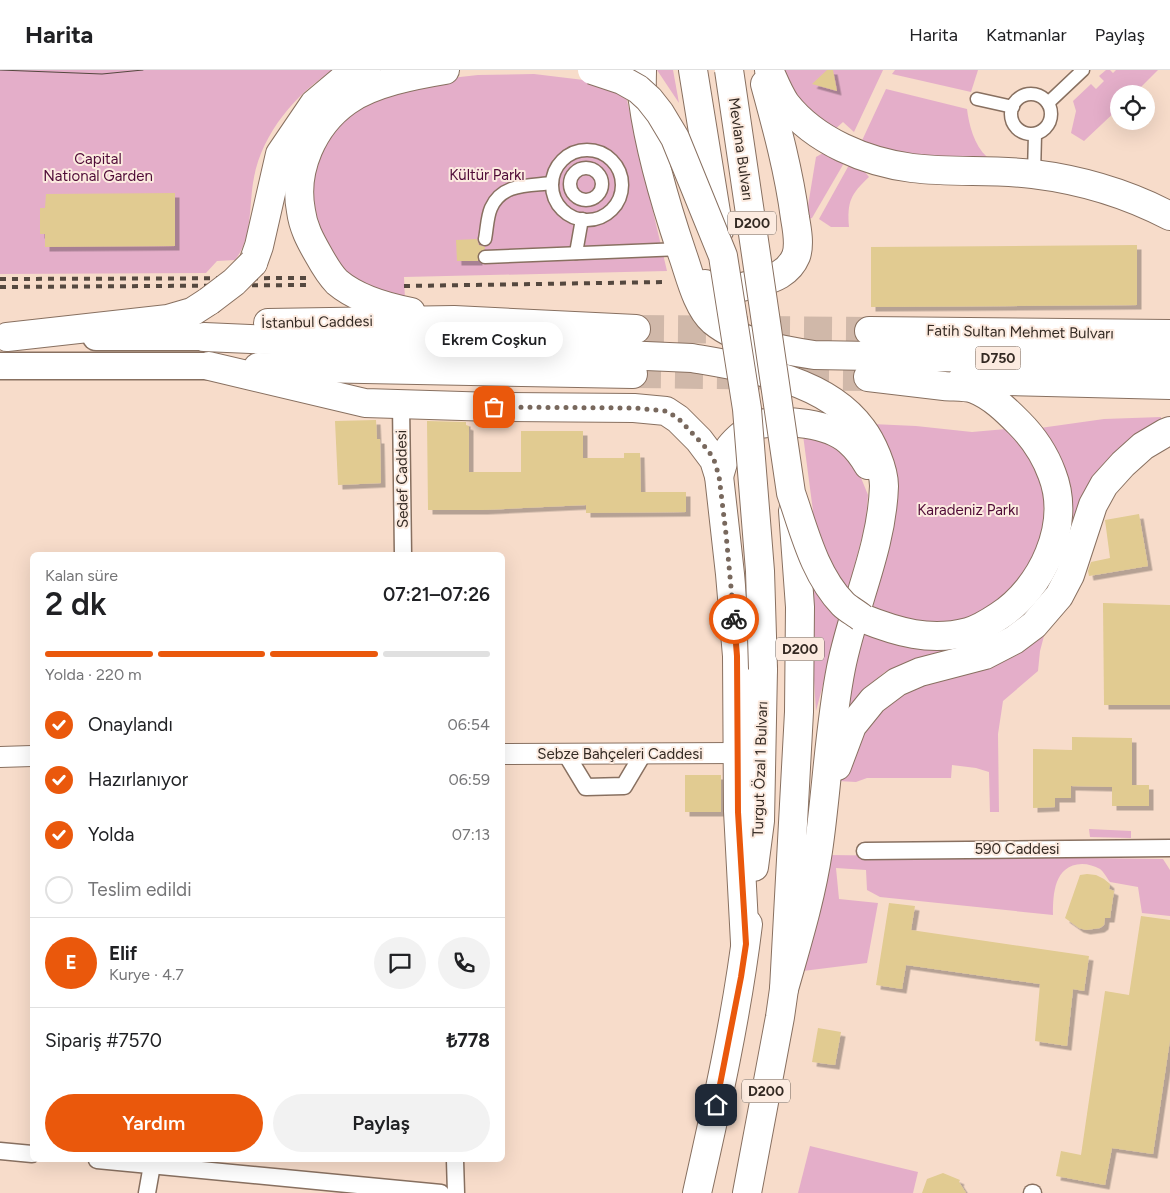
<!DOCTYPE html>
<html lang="tr">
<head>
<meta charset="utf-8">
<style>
	body { margin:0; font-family:Figtree,sans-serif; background:#f2f2f2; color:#202124; height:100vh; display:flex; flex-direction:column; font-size:19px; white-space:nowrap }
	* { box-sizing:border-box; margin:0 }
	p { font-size:16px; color:#757577 }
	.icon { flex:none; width:28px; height:28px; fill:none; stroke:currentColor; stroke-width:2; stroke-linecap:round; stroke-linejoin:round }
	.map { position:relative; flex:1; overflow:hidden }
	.sheet { position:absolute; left:30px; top:482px; width:475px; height:610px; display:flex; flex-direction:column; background:#fff; border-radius:8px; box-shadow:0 5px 20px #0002 }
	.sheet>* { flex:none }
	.controls { position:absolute; left:1110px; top:15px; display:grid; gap:10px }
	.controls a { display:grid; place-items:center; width:45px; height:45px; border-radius:50%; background:#fff; box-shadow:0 5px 20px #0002; font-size:25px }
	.pin { position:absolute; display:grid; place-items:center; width:42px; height:42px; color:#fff; margin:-21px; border-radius:10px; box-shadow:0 2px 8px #0006 }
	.courier { position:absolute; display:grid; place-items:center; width:50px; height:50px; margin:-25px; border:4px solid #ea580c; border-radius:50%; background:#fff; color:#222; box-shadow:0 1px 6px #0007 }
	.bubble { position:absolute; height:35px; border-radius:18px; background:#fff; box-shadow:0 5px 20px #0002; font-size:16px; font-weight:600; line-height:35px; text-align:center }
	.head em { font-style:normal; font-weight:600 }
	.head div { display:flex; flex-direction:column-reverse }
	.head { display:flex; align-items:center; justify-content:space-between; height:85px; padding:0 15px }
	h1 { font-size:32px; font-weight:600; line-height:38px }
	.bar { display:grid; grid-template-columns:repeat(4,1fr); gap:8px 5px; align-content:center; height:60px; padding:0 15px }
	.bar i { height:6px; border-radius:4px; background:#e0e0e0 }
	.bar .selected { background:#ea580c }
	.bar p { grid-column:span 4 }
	.line { display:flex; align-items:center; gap:12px; padding:0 15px; border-top:1px solid #e0e0e0 }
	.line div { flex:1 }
	.round { display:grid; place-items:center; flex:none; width:52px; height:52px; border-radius:26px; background:#f2f2f2 }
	ol { padding:0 15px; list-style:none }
	li { display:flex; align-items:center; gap:15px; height:55px }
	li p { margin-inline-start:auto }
	li .icon { padding:5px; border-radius:50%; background:#ea580c; color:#fff; stroke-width:4 }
	li:last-child { color:#757577 }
	li i { width:28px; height:28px; border:2px solid #e0e0e0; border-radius:50% }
	.action { display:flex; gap:10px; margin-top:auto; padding:10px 15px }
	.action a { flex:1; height:58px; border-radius:30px; background:#ea580c; color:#fff; font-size:20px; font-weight:600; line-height:58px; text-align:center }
	.action a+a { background:#f2f2f2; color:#202124 }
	header { display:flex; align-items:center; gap:30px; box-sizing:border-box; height:70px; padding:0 25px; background:#fff; border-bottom:1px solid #e0e0e0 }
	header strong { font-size:24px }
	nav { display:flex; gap:28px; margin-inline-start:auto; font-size:18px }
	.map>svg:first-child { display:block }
	.green { fill:#e4aec9 }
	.building { fill:#e1cb91; filter:url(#shadow) }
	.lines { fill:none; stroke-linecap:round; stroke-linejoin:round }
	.trunk-tunnel { stroke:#d0b8a9; stroke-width:28; stroke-dasharray:28 14; stroke-linecap:butt }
	.pedestrian-casing { stroke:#887060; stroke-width:15 }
	.minor-casing { stroke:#887060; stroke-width:19 }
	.tertiary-casing { stroke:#887060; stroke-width:22 }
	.primary-casing { stroke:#887060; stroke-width:29 }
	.trunk-casing { stroke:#887060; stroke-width:30 }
	.pedestrian { stroke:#fff; stroke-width:12 }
	.minor { stroke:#fff; stroke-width:16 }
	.tertiary { stroke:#fff; stroke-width:20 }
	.primary { stroke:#fff; stroke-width:26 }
	.trunk { stroke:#fff; stroke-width:28 }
	.tram { stroke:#55483f; stroke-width:1 }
	.rail { stroke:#55483f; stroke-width:4; stroke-dasharray:6 6; stroke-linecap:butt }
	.trunk-bridge-casing { stroke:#887060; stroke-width:30; stroke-linecap:butt }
	.trunk-bridge { stroke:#fff; stroke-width:28 }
	.done { stroke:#78685d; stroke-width:5; stroke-dasharray:0 9 }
	.route { stroke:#ea580c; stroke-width:6 }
	.labels { text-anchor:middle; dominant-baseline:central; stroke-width:4; stroke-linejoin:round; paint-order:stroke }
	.shield { fill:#fcebe0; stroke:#70645c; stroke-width:1 }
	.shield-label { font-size:14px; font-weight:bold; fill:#342a23 }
	.street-label { font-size:15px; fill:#342a23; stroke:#fcebe0 }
	.park-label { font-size:15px; fill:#4f0b37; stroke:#fcebe0 }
</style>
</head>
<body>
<header>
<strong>Harita</strong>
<nav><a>Harita</a><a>Katmanlar</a><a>Paylaş</a></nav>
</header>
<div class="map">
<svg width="1170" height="1123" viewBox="0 0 1170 1123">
	<defs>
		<filter id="shadow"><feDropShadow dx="4.5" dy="4.5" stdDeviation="0" flood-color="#0004"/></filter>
	</defs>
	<rect width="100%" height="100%" fill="#f7dcca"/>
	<g class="green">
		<path d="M0,0H333C294,25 260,66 253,113C249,139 252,169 235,190L217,191L206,203L0,204Z"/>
		<polygon points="657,0 673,0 679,33"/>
		<polygon points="776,0 883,0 854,62 843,52 833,61 810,46"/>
		<polygon points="895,0 978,0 971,22 892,4"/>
		<polygon points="1106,0 1110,0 1113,3 1116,0 1158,0 1134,24 1119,24 1119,38 1084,71 1071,63 1076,41 1073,31 1091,14 1096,19 1104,11 1099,6"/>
		<polygon points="534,4 592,11 625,22 667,201 404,207 405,230 349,208 319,165 309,122 322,69 362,33 451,8 478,5"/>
		<path d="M886,19L967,39C969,55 974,75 987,87C991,90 997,93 1001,96L938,94L859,77Z"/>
		<polygon points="823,83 844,93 812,148 808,149 806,148 816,87"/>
		<path d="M849,95L864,101L869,107C851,124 847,131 849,157H831L819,149Z"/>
		<polygon points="1161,347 1161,353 1131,369 1104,393 1092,411 1060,501 1030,544 989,572 904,594 885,602 863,620 843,644 862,559 938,575 1055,493 1033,359 1104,349"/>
		<polygon points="872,354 916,356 972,362 1006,359 1010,362 1029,384 1042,416 1044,432 1043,461 1035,486 1014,519 976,547 934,558 864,539 880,485"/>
		<polygon points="803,365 841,378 857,398 868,425 866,450 861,471 816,641 807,502 813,441"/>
		<polygon points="1044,566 1040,581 1038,601 1003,631 998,664 999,742 990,742 989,702 976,698 952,695 951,708 867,708 856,712 838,711 852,673 888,633 910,619 992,597 1017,585"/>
		<polygon points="1089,759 1131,761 1131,768 1090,767"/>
		<path d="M827,785L1163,789L1170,800V846L1142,843L1138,817L1110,812C1107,808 1104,802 1100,799C1095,796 1088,794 1082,794C1054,795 1053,824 1053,845L880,827L867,820L866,800L836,798L839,829L878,833L867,893L803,901Z"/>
		<polygon points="810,1076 918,1102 913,1123 798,1123"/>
	</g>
	<g class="building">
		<polygon points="827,0 833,0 837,21 812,14"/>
		<polygon points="175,123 175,176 45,177 45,164 40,164 40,138 45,138 46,124"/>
		<polygon points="477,169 479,175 485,177 485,179 478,184 478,191 457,191 456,170"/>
		<polygon points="1137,175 1137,235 871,237 871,177"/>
		<polygon points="376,350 377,369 380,369 381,413 338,415 335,351"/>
		<polygon points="427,351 466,352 466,355 469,356 469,402 521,402 521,361 583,361 583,388 624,388 624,383 640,383 641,422 686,422 686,442 586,443 586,435 483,440 428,440"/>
		<polygon points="1139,444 1148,496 1089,506 1088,501 1091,492 1110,488 1105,450"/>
		<polygon points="1103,533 1170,535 1170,635 1104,635"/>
		<polygon points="1072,667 1132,668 1132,715 1149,715 1149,736 1112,736 1112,717 1071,716 1071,728 1055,728 1055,737 1033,738 1033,679 1072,680"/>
		<rect x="685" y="705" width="36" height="37"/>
		<polygon points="1087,804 1096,805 1104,809 1110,814 1109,819 1114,821 1110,848 1105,848 1104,855 1100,858 1086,860 1079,858 1065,848 1080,805"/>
		<polygon points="889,833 915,836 911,860 1089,886 1084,921 1073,919 1067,976 1035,971 1040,914 906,895 902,919 876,915"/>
		<polygon points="1141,846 1170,850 1170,970 1153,1084 1112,1078 1105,1115 1056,1106 1061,1081 1081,1085 1105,921 1129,925"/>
		<polygon points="818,958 841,962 835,995 812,992"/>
		<polygon points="943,1103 960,1110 959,1112 966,1123 922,1123 927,1109"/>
	</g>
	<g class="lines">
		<g class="trunk-tunnel">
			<polyline points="636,259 869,261"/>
			<polyline points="633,304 868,307"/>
		</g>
		<g class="pedestrian-casing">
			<g id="pedestrian">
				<circle cx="1031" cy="44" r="20"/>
				<polyline points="977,29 1013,37"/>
				<polyline points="1048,33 1083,0"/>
				<circle cx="587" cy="115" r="35"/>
				<circle cx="586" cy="114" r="16"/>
				<polyline points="1034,104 1035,64"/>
				<path d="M485,169C487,159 487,147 491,138C502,113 529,116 552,113"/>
				<polyline points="576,183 582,149"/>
				<polyline points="485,187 681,179"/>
			</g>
		</g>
		<g class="minor-casing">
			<g id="minor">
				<polyline points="401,334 403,485"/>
				<polyline points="566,684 586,717 624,716 643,684"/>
				<polyline points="865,781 1170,778"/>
				<polyline points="0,1081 32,1084"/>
				<polyline points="97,1090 441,1123"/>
				<polyline points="455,1090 456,1123"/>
				<polyline points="147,1123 152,1095"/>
				<polyline points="1032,1123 1033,1123"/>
			</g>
		</g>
		<g class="tertiary-casing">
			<g id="tertiary">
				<polyline points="502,684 738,683"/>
				<polyline points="0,687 32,686"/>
			</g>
		</g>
		<g class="primary-casing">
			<g id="primary">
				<polyline points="96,267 204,267"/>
				<polyline points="0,296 209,296"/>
			</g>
		</g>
		<g class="trunk-casing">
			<g id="trunk">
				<path d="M642,0C642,10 641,21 643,31C650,83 666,136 683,186C690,206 697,237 713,251C740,273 781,280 814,285L1170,291"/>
				<polyline points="693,0 719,161"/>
				<path d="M769,0C774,11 779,24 786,34C815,71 866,92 912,98C952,103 993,99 1033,104C1082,110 1126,123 1170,146"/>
				<polyline points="253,193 259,176 280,84 314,34 346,7 366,0"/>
				<path d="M705,214C721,224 740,218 757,213C773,209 789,203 796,186C800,175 797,159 795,148C789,102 777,58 765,14"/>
				<path d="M411,242C385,237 357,229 337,212C329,204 323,193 318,184C310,170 303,157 301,141C293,100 313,55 347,31C372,13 415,5 445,0"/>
				<polyline points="268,253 454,250 636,259"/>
				<polyline points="869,261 1170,264"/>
				<polyline points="7,267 168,249 192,242 209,231"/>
				<path d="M204,267L692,288C749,298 826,309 862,359C872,372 884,399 884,416C882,479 853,537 841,598C829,659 827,720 818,781C811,828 797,873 784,919"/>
				<polyline points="209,296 365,333 494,337 634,338 666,341 678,349 699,370 714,390 719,406 730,504 737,586 738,741 745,873"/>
				<polyline points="258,297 633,304"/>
				<polyline points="962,310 1170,315"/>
				<path d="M719,406C722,398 724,385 730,377C736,369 750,357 760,354C785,349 829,353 849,371C857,378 863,386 868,395"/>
				<path d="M862,548C897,562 930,572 968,562C979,559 990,552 999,546C1042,518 1072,455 1052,404C1045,385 1033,367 1019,353C1006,340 992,326 974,319C965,316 953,317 944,316C918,313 893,310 868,307"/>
				<polyline points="837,696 852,656 873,630 897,612 920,602 985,585 1014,570 1034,555 1059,526 1070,505 1093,435 1104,415 1123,394 1143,376 1165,363 1170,361"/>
				<polyline points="754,797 760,751 763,599"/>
				<path d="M697,1123C717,1034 737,945 748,854"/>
				<polyline points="747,1123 780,947 784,919 799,642 800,537 793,441"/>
			</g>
		</g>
		<use href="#pedestrian" class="pedestrian"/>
		<use href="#minor" class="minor"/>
		<use href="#tertiary" class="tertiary"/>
		<use href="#primary" class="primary"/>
		<use href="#trunk" class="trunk"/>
		<polyline class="tram" points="0,0 102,4 143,0"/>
		<g class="rail">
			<polyline points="0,209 306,208"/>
			<polyline points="404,216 667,212"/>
			<polyline points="0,217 306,215"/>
		</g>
		<g class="trunk-bridge-casing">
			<g id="trunk-bridge">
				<polyline points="592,0 622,10 638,19 649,29 660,43 675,68 723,186 747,339 760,501 763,599"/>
				<path d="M729,0L791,423C804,460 814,504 843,534C848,539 856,543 862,548"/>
				<polyline points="209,231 234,212 253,193"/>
			</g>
		</g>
		<use href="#trunk-bridge" class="trunk-bridge"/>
	</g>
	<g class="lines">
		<polyline class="done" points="494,337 634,338 666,341 678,348 708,380 714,390 719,406 726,464 734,549"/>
		<polyline class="route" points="716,1035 741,907 746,874 738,742 737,586 734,549"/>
	</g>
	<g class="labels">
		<g class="shield">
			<rect x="728" y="141.5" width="48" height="23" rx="4"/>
			<rect x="975.5" y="276.5" width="45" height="23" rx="4"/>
			<rect x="776" y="567.5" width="48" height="23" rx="4"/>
			<rect x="742" y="1009.5" width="48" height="23" rx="4"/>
		</g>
		<g class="shield-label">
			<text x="752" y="153">D200</text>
			<text x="998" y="288">D750</text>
			<text x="800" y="579">D200</text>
			<text x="766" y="1021">D200</text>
		</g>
		<g class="street-label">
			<text transform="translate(741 79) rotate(82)">Mevlana Bulvarı</text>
			<text transform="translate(317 252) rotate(-1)">İstanbul Caddesi</text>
			<text transform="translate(1020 262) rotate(1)">Fatih Sultan Mehmet Bulvarı</text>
			<text transform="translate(402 409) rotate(-91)">Sedef Caddesi</text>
			<text x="620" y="684">Sebze Bahçeleri Caddesi</text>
			<text transform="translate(760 699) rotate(-88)">Turgut Özal 1 Bulvarı</text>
			<text x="1017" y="779">590 Caddesi</text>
		</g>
		<g class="park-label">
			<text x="98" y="89">Capital<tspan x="98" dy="17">National Garden</tspan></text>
			<text x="487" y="105">Kültür Parkı</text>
			<text x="968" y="440">Karadeniz Parkı</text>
		</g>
	</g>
</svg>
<div class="controls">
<a><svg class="icon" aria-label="locate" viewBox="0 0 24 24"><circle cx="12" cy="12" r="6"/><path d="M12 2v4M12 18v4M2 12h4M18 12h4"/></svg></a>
</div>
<div class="pin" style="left:494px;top:337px;background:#ea580c"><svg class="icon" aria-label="bag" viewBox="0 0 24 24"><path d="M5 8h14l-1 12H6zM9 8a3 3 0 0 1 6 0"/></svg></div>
<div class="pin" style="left:716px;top:1035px;background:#1f2937"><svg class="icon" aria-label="home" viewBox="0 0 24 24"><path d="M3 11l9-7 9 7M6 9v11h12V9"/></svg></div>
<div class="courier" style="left:734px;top:549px"><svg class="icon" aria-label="bike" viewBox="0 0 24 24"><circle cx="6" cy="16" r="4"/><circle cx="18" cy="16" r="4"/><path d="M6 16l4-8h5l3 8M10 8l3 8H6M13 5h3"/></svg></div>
<div class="bubble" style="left:425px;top:252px;width:138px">Ekrem Coşkun</div>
<section class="sheet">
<div class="head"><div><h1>2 dk</h1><p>Kalan süre</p></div><em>07:21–07:26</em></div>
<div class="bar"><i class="selected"></i><i class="selected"></i><i class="selected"></i><i></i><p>Yolda · 220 m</p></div>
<ol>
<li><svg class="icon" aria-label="check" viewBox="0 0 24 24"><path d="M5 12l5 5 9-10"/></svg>Onaylandı<p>06:54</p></li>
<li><svg class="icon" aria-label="check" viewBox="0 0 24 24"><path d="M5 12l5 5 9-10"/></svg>Hazırlanıyor<p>06:59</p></li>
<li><svg class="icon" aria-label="check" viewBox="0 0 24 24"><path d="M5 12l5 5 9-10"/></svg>Yolda<p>07:13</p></li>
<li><i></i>Teslim edildi</li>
</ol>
<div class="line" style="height:90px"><b class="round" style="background:#ea580c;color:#fff">E</b><div><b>Elif</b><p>Kurye · 4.7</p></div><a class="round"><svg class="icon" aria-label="chat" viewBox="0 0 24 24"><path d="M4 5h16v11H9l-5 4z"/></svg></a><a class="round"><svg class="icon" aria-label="phone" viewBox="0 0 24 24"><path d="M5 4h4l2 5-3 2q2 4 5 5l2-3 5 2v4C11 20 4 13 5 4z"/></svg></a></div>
<div class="line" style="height:65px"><div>Sipariş #7570</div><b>₺778</b></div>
<div class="action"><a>Yardım</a><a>Paylaş</a></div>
</section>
</div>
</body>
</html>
